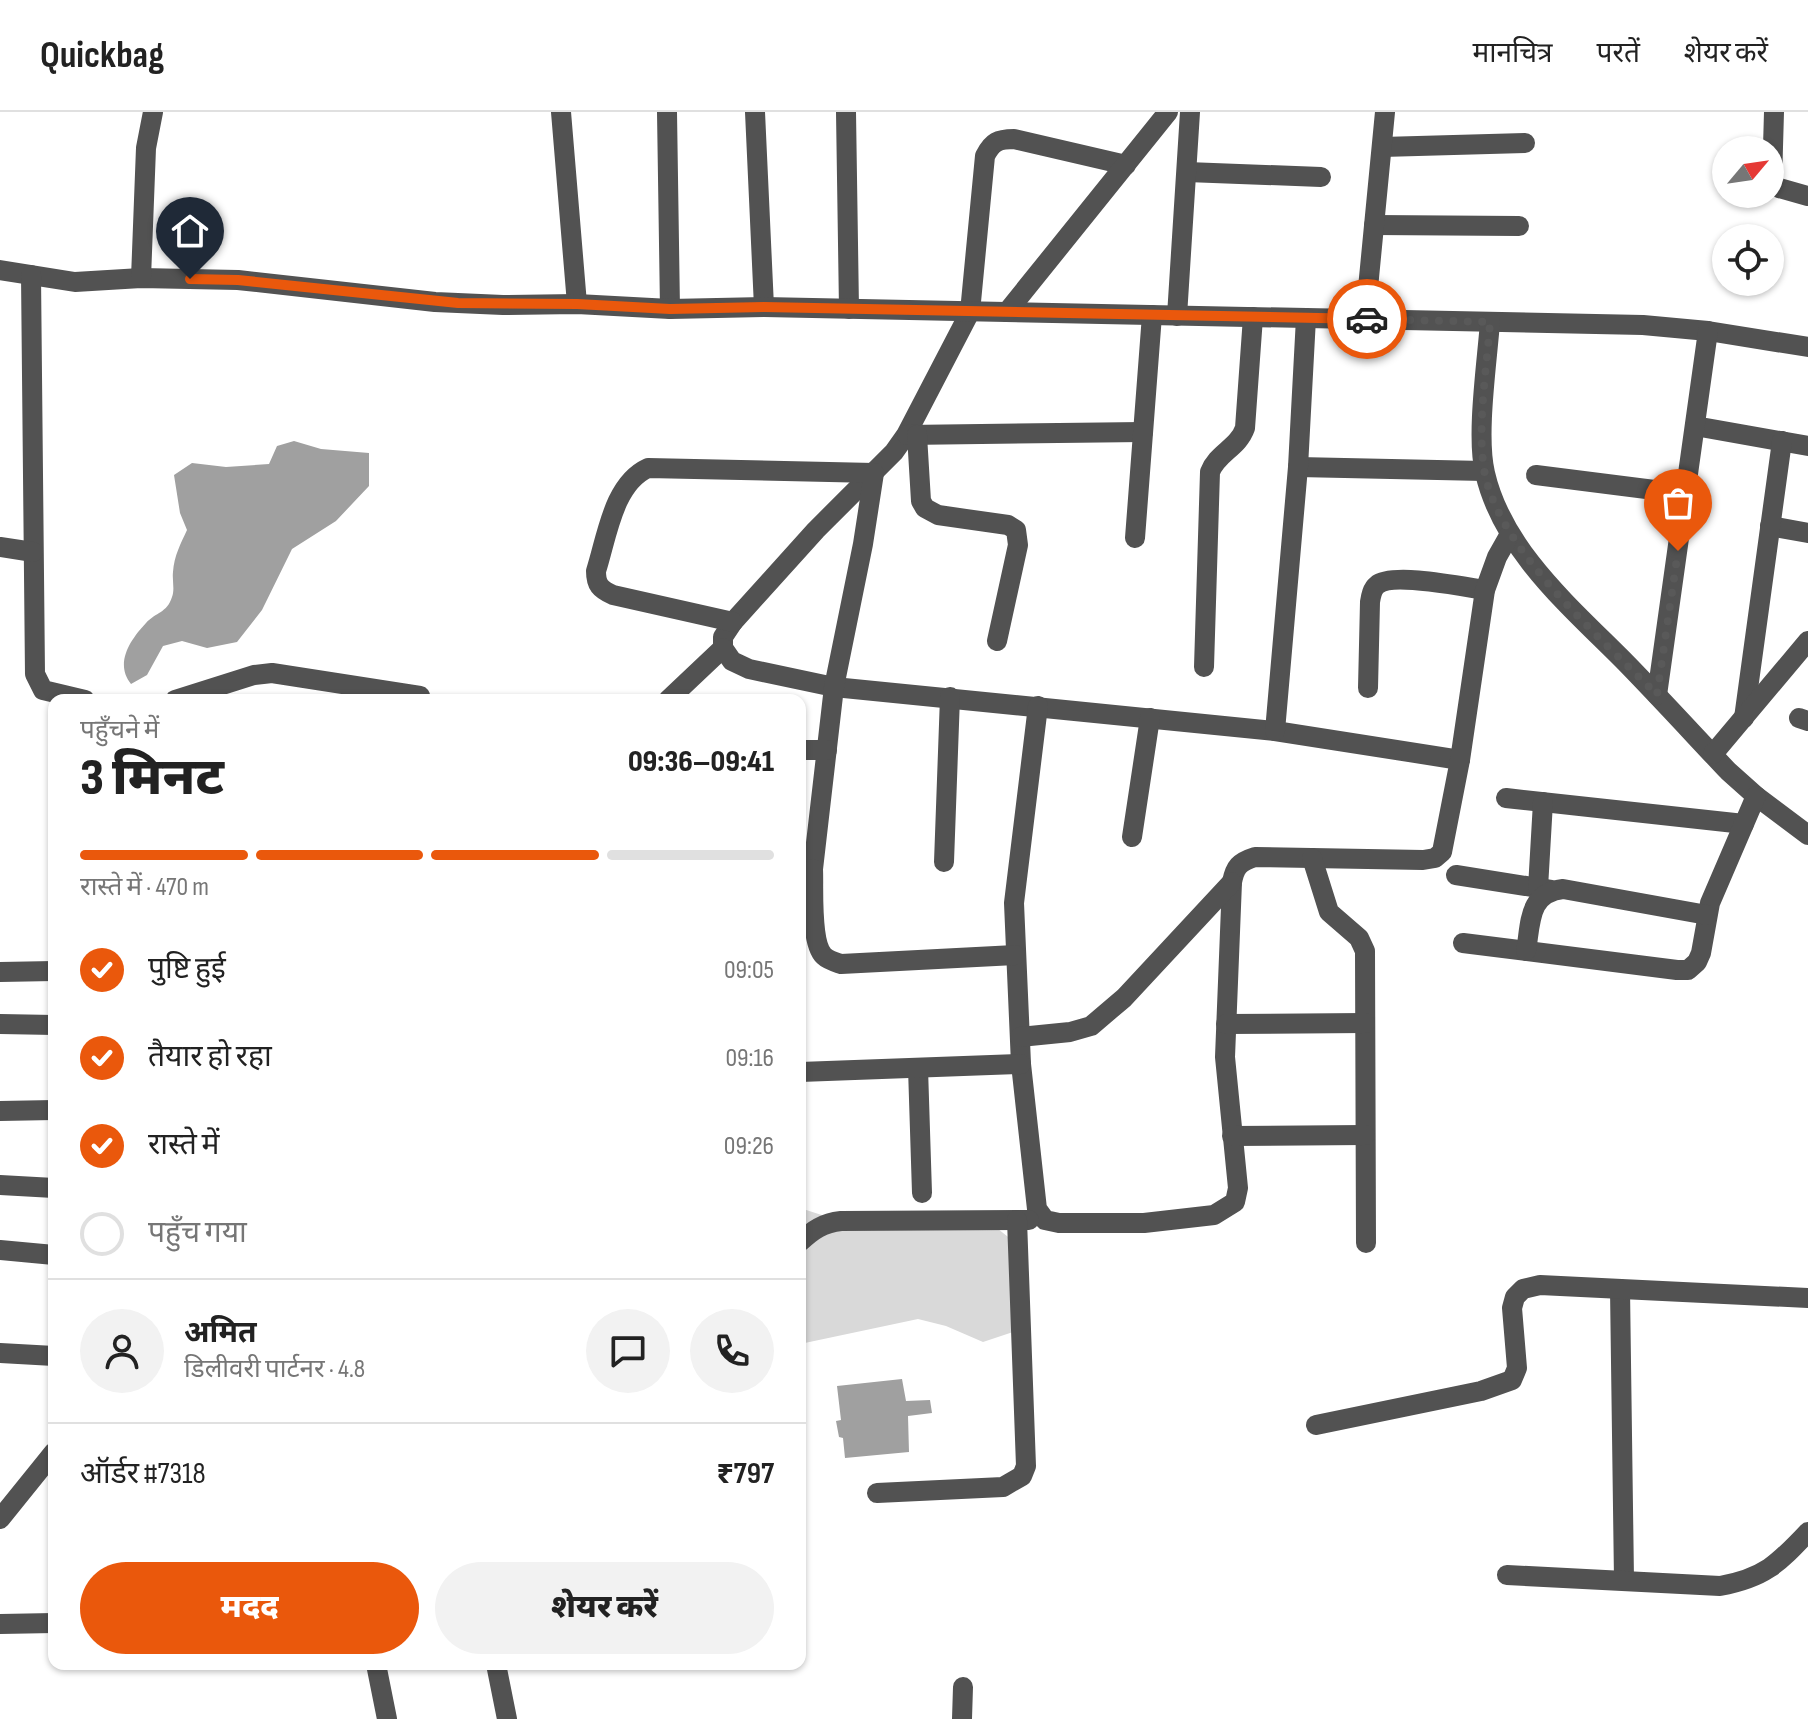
<!DOCTYPE html>
<html lang="hi">
<head>
<meta charset="utf-8">
<style>
	body { margin:0; font-family:"Sofia Sans Condensed","Noto Sans Devanagari",sans-serif; background:#f2f2f2; color:#222; height:100vh; display:flex; flex-direction:column; font-size:30px; white-space:nowrap }
	* { box-sizing:border-box; margin:0 }
	p { font-size:26px; color:#767676 }
	.icon { flex:none; width:44px; height:44px; fill:none; stroke:currentColor; stroke-width:2; stroke-linecap:round; stroke-linejoin:round }
	.map { position:relative; flex:1; overflow:hidden }
	.details { position:absolute; left:48px; top:582px; width:758px; height:976px; display:flex; flex-direction:column; background:#fff; border-radius:16px; box-shadow:0 2px 6px #0004 }
	.details>* { flex:none }
	.needle { width:52px; rotate:61deg }
	.controls { position:absolute; left:1712px; top:24px; display:grid; gap:16px }
	.controls a { display:grid; place-items:center; width:72px; height:72px; border-radius:50%; background:#fff; box-shadow:0 2px 6px #0004; font-size:40px }
	.pin { position:absolute; display:grid; place-items:center; width:68px; height:68px; color:#fff; margin:-82px -34px; border-radius:50% 50% 50% 0; rotate:-45deg; box-shadow:0 0 8px #0007 }
	.pin .icon { rotate:45deg }
	.courier { position:absolute; display:grid; place-items:center; width:80px; height:80px; margin:-40px; border:6px solid #ea580c; border-radius:50%; background:#fff; color:#222; box-shadow:0 2px 10px #0007 }
	.headline em { font-style:normal; font-weight:800 }
	.headline div { display:flex; flex-direction:column-reverse }
	.headline { display:flex; align-items:center; justify-content:space-between; height:136px; padding:0 32px }
	h1 { font-size:52px; font-weight:800; line-height:60px }
	.bar { display:grid; grid-template-columns:repeat(4,1fr); gap:12px 8px; align-content:center; height:96px; padding:0 32px }
	.bar i { height:10px; border-radius:6px; background:#e0e0e0 }
	.bar .on { background:#ea580c }
	.bar p { grid-column:span 4 }
	.line { display:flex; align-items:center; gap:20px; padding:0 32px; border-top:2px solid #e0e0e0 }
	.line div { flex:1 }
	.round { display:grid; place-items:center; flex:none; width:84px; height:84px; border-radius:42px; background:#f2f2f2 }
	ol { padding:0 32px; list-style:none }
	li { display:flex; align-items:center; gap:24px; height:88px }
	li p { margin-inline-start:auto }
	li .icon { padding:8px; border-radius:50%; background:#ea580c; color:#fff; stroke-width:4 }
	li:last-child { color:#767676 }
	li i { width:44px; height:44px; border:4px solid #e0e0e0; border-radius:50% }
	.cta { display:flex; gap:16px; margin-top:auto; padding:16px 32px }
	.cta a { flex:1; height:92px; border-radius:48px; background:#ea580c; color:#fff; font-size:32px; font-weight:800; line-height:92px; text-align:center }
	.cta a+a { background:#f2f2f2; color:#222 }
	header { display:flex; align-items:center; gap:48px; box-sizing:border-box; height:112px; padding:0 40px; background:#fff; border-bottom:2px solid #e0e0e0 }
	header strong { font-size:38px }
	nav { display:flex; gap:44px; margin-inline-start:auto; font-size:28px }
	.map>svg:first-child { display:block }
	.green { fill:#d9d9d9 }
	.water { fill:#a0a0a0 }
	.lines { fill:none; stroke-linecap:round; stroke-linejoin:round }
	.minor { stroke:#525252; stroke-width:20 }
	.done { stroke:#595959; stroke-width:8; stroke-dasharray:0 14.4 }
	.route { stroke:#ea580c; stroke-width:10 }
</style>
</head>
<body>
<header>
<strong>Quickbag</strong>
<nav><a>मानचित्र</a><a>परतें</a><a>शेयर करें</a></nav>
</header>
<div class="map">
<svg width="1808" height="1607" viewBox="0 0 1808 1607">
	<rect width="100%" height="100%" fill="#fff"/>
	<polygon class="green" points="800,1096 831,1106 998,1117 1012,1128 1013,1220 983,1230 946,1214 918,1207 800,1232"/>
	<g class="water">
		<path d="M294,329L321,337L369,341V374L336,409L292,437L262,498L237,530L207,536L182,529L163,534L147,563L131,572C114,551 131,527 146,511C156,500 167,501 172,485C175,477 172,468 173,460C174,444 181,431 187,418L180,401L174,363L192,351L226,355L269,352L277,334Z"/>
		<polygon points="902,1267 906,1289 930,1288 932,1301 908,1304 909,1340 845,1346 843,1326 839,1325 836,1309 841,1308 837,1274"/>
	</g>
	<g class="lines">
		<g class="minor">
			<polyline points="561,0 577,192"/>
			<polyline points="667,0 670,197"/>
			<polyline points="755,0 764,195"/>
			<polyline points="846,0 849,197"/>
			<polyline points="1774,0 1772,70 1779,76 1808,84"/>
			<polyline points="1382,35 1525,31"/>
			<path d="M1126,53L1014,27C998,27 992,30 985,44L970,200L906,323L894,340L816,418L733,510L723,525V536L732,549L749,557L834,575L1275,619L1460,648"/>
			<polyline points="1187,60 1321,65"/>
			<polyline points="1374,113 1519,114"/>
			<polyline points="0,158 75,170 141,166 238,168 435,190 503,193 577,192 670,197 764,195 1643,213 1708,219 1808,235"/>
			<polyline points="31,163 35,562 43,578 85,588"/>
			<polyline points="141,166 146,36 153,0"/>
			<polyline points="1007,200 1168,0"/>
			<polyline points="1177,204 1190,0"/>
			<polyline points="1365,207 1385,0"/>
			<path d="M1490,210C1487,251 1476,324 1485,361C1503,440 1574,498 1628,553C1662,588 1695,624 1728,659L1756,684L1808,723"/>
			<polyline points="1695,314 1808,334"/>
			<polyline points="907,323 1143,320"/>
			<polyline points="917,323 921,389 925,396 938,403 1008,413 1016,418 1018,433 997,529"/>
			<polyline points="1298,355 1484,359"/>
			<polyline points="1536,363 1686,382"/>
			<polyline points="1770,414 1808,421"/>
			<polyline points="1135,426 1152,203"/>
			<polyline points="0,435 33,440"/>
			<path d="M733,510L613,483C600,477 596,473 596,459C607,425 613,372 648,356L874,361L863,432L834,575L813,757L806,768L800,770"/>
			<path d="M1204,555L1210,360C1217,341 1238,336 1245,316L1253,205"/>
			<path d="M1368,576L1370,490C1371,484 1372,477 1377,473C1392,460 1464,475 1485,478"/>
			<polyline points="1657,583 1708,219"/>
			<polyline points="175,588 254,563 272,561 420,584"/>
			<polyline points="668,588 723,536"/>
			<path d="M1038,594L1014,791L1021,952L1037,1097L1045,1108L1059,1111H1144L1214,1103L1235,1090L1238,1076L1225,945L1232,770C1235,755 1239,750 1255,745L1423,748L1435,746L1442,740L1460,648L1485,478L1497,445L1510,422"/>
			<polyline points="1744,606 1782,329"/>
			<polyline points="1799,606 1808,609"/>
			<polyline points="1275,619 1298,355 1306,206"/>
			<polyline points="800,638 827,638"/>
			<polyline points="1713,642 1808,529"/>
			<polyline points="1506,686 1744,712"/>
			<polyline points="1132,725 1150,606"/>
			<polyline points="1312,746 1329,800 1359,826 1365,839 1366,1131"/>
			<polyline points="944,750 950,585"/>
			<path d="M813,757C814,777 810,831 824,844C828,848 835,850 841,852L1015,843"/>
			<polyline points="1456,763 1551,778"/>
			<polyline points="1538,776 1543,690"/>
			<polyline points="1463,831 1677,858 1688,858 1697,850 1701,841 1710,791 1756,684"/>
			<path d="M1526,839C1531,810 1528,781 1563,777L1707,803"/>
			<polyline points="0,860 54,859"/>
			<polyline points="0,912 54,913"/>
			<polyline points="1226,912 1365,911"/>
			<polyline points="1020,925 1070,920 1091,914 1124,886 1232,770"/>
			<polyline points="918,956 922,1081"/>
			<polyline points="800,960 1021,952"/>
			<polyline points="0,999 54,998"/>
			<polyline points="1232,1024 1365,1023"/>
			<polyline points="0,1073 54,1076"/>
			<path d="M800,1130C813,1118 823,1111 841,1109L1029,1108"/>
			<polyline points="0,1138 54,1143"/>
			<polyline points="1620,1177 1624,1468"/>
			<polyline points="0,1241 54,1244"/>
			<polyline points="1316,1313 1481,1279 1512,1268 1517,1256 1512,1196 1515,1185 1523,1177 1540,1173 1808,1186"/>
			<polyline points="877,1381 1003,1375 1022,1364 1026,1354 1017,1108"/>
			<polyline points="0,1407 54,1340"/>
			<path d="M1507,1463L1720,1474C1764,1466 1778,1452 1808,1420"/>
			<polyline points="0,1512 54,1511"/>
			<polyline points="376,1552 387,1607"/>
			<polyline points="496,1552 507,1607"/>
			<polyline points="962,1607 963,1575"/>
		</g>
	</g>
	<g class="lines">
		<path class="done" d="M1367,207L1490,210C1487,256 1477,312 1484,357C1496,436 1602,527 1657,583L1678,439"/>
		<polyline class="route" points="190,167 238,168 458,191 577,192 670,197 764,195 1367,207"/>
	</g>
</svg>
<div class="controls">
<a><svg class="needle" viewBox="-14 -14 28 28"><path d="M0-13l5 13h-10z" fill="#e53935"/><path d="M0 13l5-13h-10z" fill="#767676"/></svg></a>
<a><svg class="icon" aria-label="locate" viewBox="0 0 24 24"><circle cx="12" cy="12" r="6"/><path d="M12 2v4M12 18v4M2 12h4M18 12h4"/></svg></a>
</div>
<div class="pin" style="left:1678px;top:439px;background:#ea580c"><svg class="icon" aria-label="bag" viewBox="0 0 24 24"><path d="M5 8h14l-1 12H6zM9 8a3 3 0 0 1 6 0"/></svg></div>
<div class="pin" style="left:190px;top:167px;background:#1f2937"><svg class="icon" aria-label="home" viewBox="0 0 24 24"><path d="M3 11l9-7 9 7M6 9v11h12V9"/></svg></div>
<div class="courier" style="left:1367px;top:207px"><svg class="icon" aria-label="car" viewBox="0 0 24 24"><path d="M5 17H2v-5l4-1 3-4h7l3 4 3 1v5h-3M9 17h6M6 11h13"/><circle cx="7" cy="17" r="2"/><circle cx="17" cy="17" r="2"/></svg></div>
<section class="details">
<div class="headline"><div><h1>3 मिनट</h1><p>पहुँचने में</p></div><em>09:36–09:41</em></div>
<div class="bar"><i class="on"></i><i class="on"></i><i class="on"></i><i></i><p>रास्ते में · 470 m</p></div>
<ol>
<li><svg class="icon" aria-label="check" viewBox="0 0 24 24"><path d="M5 12l5 5 9-10"/></svg>पुष्टि हुई<p>09:05</p></li>
<li><svg class="icon" aria-label="check" viewBox="0 0 24 24"><path d="M5 12l5 5 9-10"/></svg>तैयार हो रहा<p>09:16</p></li>
<li><svg class="icon" aria-label="check" viewBox="0 0 24 24"><path d="M5 12l5 5 9-10"/></svg>रास्ते में<p>09:26</p></li>
<li><i></i>पहुँच गया</li>
</ol>
<div class="line" style="height:144px"><a class="round"><svg class="icon" aria-label="person" viewBox="0 0 24 24"><circle cx="12" cy="8" r="4"/><path d="M4 21q1-7 8-7t8 7"/></svg></a><div><b>अमित</b><p>डिलीवरी पार्टनर · 4.8</p></div><a class="round"><svg class="icon" aria-label="chat" viewBox="0 0 24 24"><path d="M4 5h16v11H9l-5 4z"/></svg></a><a class="round"><svg class="icon" aria-label="phone" viewBox="0 0 24 24"><path d="M5 4h4l2 5-3 2q2 4 5 5l2-3 5 2v4C11 20 4 13 5 4z"/></svg></a></div>
<div class="line" style="height:104px"><div>ऑर्डर #7318</div><b>₹797</b></div>
<div class="cta"><a>मदद</a><a>शेयर करें</a></div>
</section>
</div>
</body>
</html>
